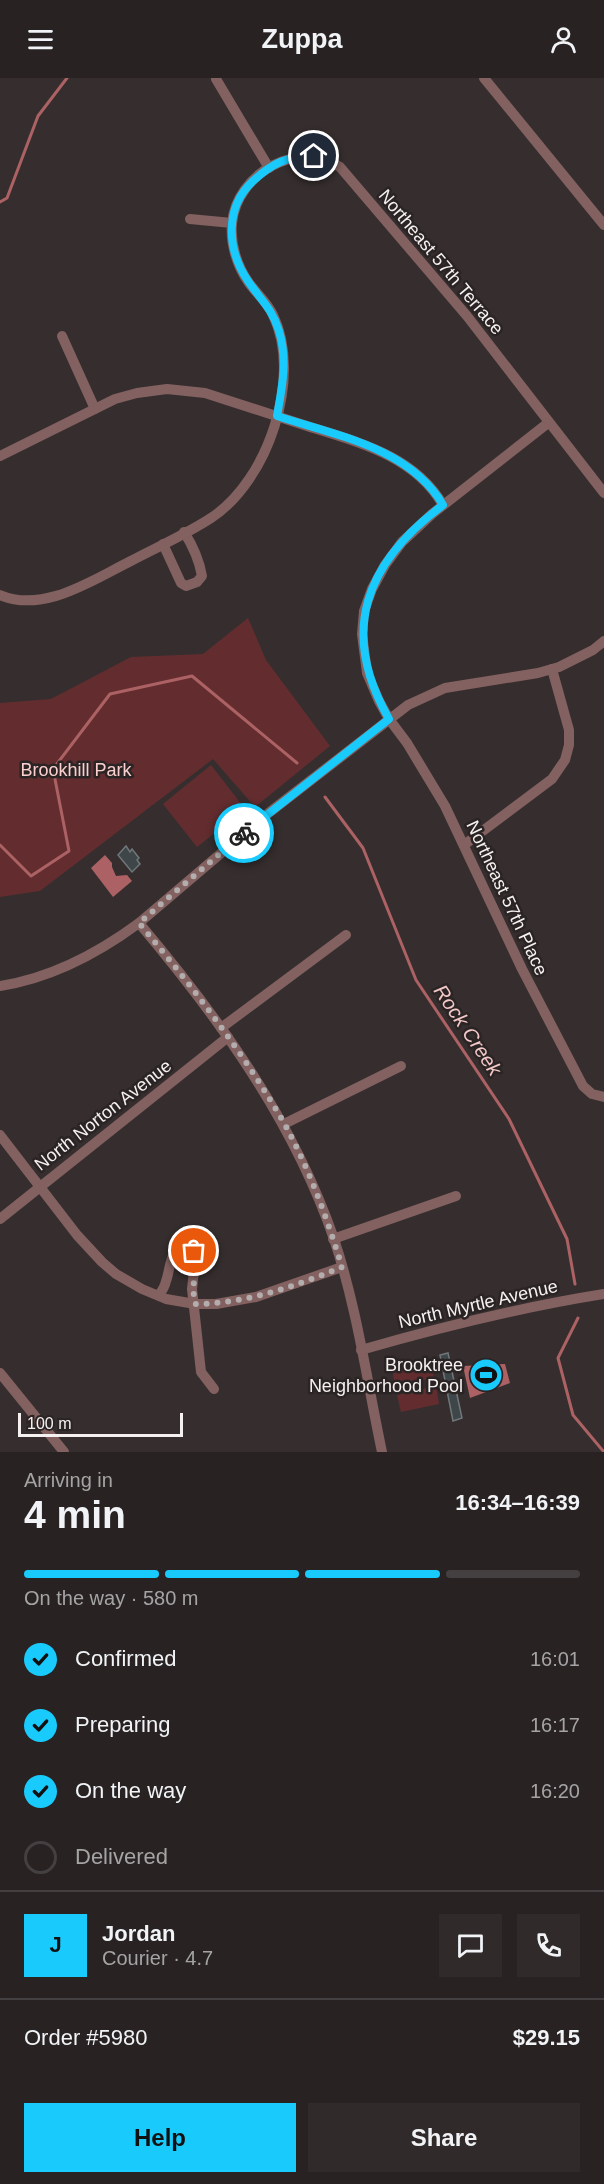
<!DOCTYPE html>
<html lang="en">
<head>
<meta charset="utf-8">
<style>
	body { margin:0; font-family:Helvetica,sans-serif; background:#302a2a; color:#f1f3f6; height:100vh; display:flex; flex-direction:column; font-size:22px; white-space:nowrap }
	* { box-sizing:border-box; margin:0 }
	p { font-size:20px; color:#a5a4a5 }
	.icon { flex:none; width:33px; height:33px; fill:none; stroke:currentColor; stroke-width:2; stroke-linecap:round; stroke-linejoin:round }
	.map { position:relative; height:1374px; overflow:hidden }
	.side { display:flex; flex-direction:column; background:#282222; flex:1 }
	.side>* { flex:none }
	.scale { position:absolute; left:18px; bottom:15px; width:165px; box-sizing:border-box; padding-left:6px; border:3px solid #f6f1f1; border-top:0; font-size:16px; line-height:21px; white-space:nowrap; color:#f6f1f1; -webkit-text-stroke:4px #2b2424; paint-order:stroke }
	.pin { position:absolute; display:grid; place-items:center; width:51px; height:51px; color:#fff; margin:-26px; border:3px solid #fff; border-radius:50%; box-shadow:0 2px 6px #0007 }
	.courier { position:absolute; display:grid; place-items:center; width:60px; height:60px; margin:-30px; border:4px solid #19cafc; border-radius:50%; background:#fff; color:#222; box-shadow:0 2px 8px #0007 }
	.summary em { font-style:normal; font-weight:600 }
	.summary div { display:flex; flex-direction:column-reverse }
	.summary { display:flex; align-items:center; justify-content:space-between; height:102px; padding:0 24px }
	h1 { font-size:39px; font-weight:600; line-height:45px }
	.bar { display:grid; grid-template-columns:repeat(4,1fr); gap:9px 6px; align-content:center; height:72px; padding:0 24px }
	.bar i { height:8px; border-radius:4px; background:#443f40 }
	.bar .current { background:#19cafc }
	.bar p { grid-column:span 4 }
	.line { display:flex; align-items:center; gap:15px; padding:0 24px; border-top:2px solid #443f40 }
	.line div { flex:1 }
	.round { display:grid; place-items:center; flex:none; width:63px; height:63px; border-radius:0px; background:#302a2a }
	ol { padding:0 24px; list-style:none }
	li { display:flex; align-items:center; gap:18px; height:66px }
	li p { margin-inline-start:auto }
	li .icon { padding:6px; border-radius:50%; background:#19cafc; color:#111; stroke-width:4 }
	li:last-child { color:#a5a4a5 }
	li i { width:33px; height:33px; border:3px solid #443f40; border-radius:50% }
	.primary-button { display:flex; gap:12px; margin-top:auto; padding:12px 24px }
	.primary-button a { flex:1; height:69px; border-radius:0px; background:#19cafc; color:#111; font-size:24px; font-weight:600; line-height:69px; text-align:center }
	.primary-button a+a { background:#302a2a; color:#f1f3f6 }
	header { display:flex; justify-content:space-between; align-items:center; height:78px; padding:0 24px; background:#282222; font-size:27px; font-weight:600 }
	.map>svg:first-child { display:block }
	.green { fill:#632d2f }
	.water { fill:#ac6264 }
	.lines { fill:none; stroke-linecap:round; stroke-linejoin:round }
	.stream { stroke:#ac6264; stroke-width:3 }
	.building { fill:#3f4649; stroke:#6f777a; stroke-width:1.5 }
	.street { stroke:#826160; stroke-width:10 }
	.done { stroke:#b3adad; stroke-width:6; stroke-dasharray:0 10.8 }
	.route { stroke:#19cafc; stroke-width:8 }
	.labels { text-anchor:middle; dominant-baseline:central; stroke-width:5; stroke-linejoin:round; paint-order:stroke }
	.street-label { font-size:18px; fill:#f6f1f1; stroke:#2b2424 }
	.park-label { font-size:18px; fill:#fbcfce; stroke:#2b2424 }
	.poi-label { font-size:18px; fill:#f6f1f1; stroke:#2b2424; text-anchor:end }
	.water-label { font-size:20px; font-style:italic; fill:#f4c8c8; stroke:#2b2424 }
</style>
</head>
<body>
<header><svg class="icon" aria-label="menu" viewBox="0 0 24 24"><path d="M4 6h16M4 12h16M4 18h16"/></svg>Zuppa<svg class="icon" aria-label="person" viewBox="0 0 24 24"><circle cx="12" cy="8" r="4"/><path d="M4 21q1-7 8-7t8 7"/></svg></header>
<div class="map">
<svg width="604" height="1374" viewBox="0 0 604 1374">
	<rect width="100%" height="100%" fill="#362e2e"/>
	<g class="green">
		<polygon points="248,540 266,582 330,668 255,729 213,681 40,813 0,819 0,625 51,621 131,579 203,576"/>
		<polygon points="211,687 245,731 197,769 163,726"/>
		<polygon points="430,1282 434,1300 395,1308 392,1290"/>
		<polygon points="436,1308 439,1326 401,1334 397,1317"/>
	</g>
	<g class="water">
		<polygon points="105,777 112,785 112,789 116,798 127,797 132,803 113,819 91,790"/>
		<polygon points="505,1286 510,1305 470,1320 463,1288"/>
	</g>
	<g class="lines">
		<g class="stream">
			<polyline points="0,124 7,120 38,38 67,0"/>
			<polyline points="325,719 363,770 416,902 509,1041 567,1161 575,1206"/>
			<polyline points="0,767 31,798 69,773 53,691 110,616 192,598 297,685"/>
			<polyline points="578,1240 558,1280 573,1337 604,1374"/>
		</g>
	</g>
	<g class="building">
		<polygon points="126,768 130,774 132,771 139,780 137,782 140,786 132,794 118,777"/>
		<polygon points="448,1275 462,1340 453,1343 440,1277"/>
	</g>
	<g class="lines">
		<g class="street">
			<polyline points="484,0 604,147"/>
			<polyline points="216,1 269,90"/>
			<polyline points="190,141 232,145"/>
			<polyline points="62,258 95,331"/>
			<polyline points="548,345 432,436 402,464 385,487 372,511 364,533 362,556 367,595 379,623 389,641 407,665 445,728 522,891 583,1008 592,1016 604,1019"/>
			<path d="M0,378L115,321L137,315L167,311L205,315C239,326 273,337 307,348C357,364 414,377 443,427"/>
			<path d="M163,466L181,505L186,508L197,504L202,498C199,481 193,468 184,454"/>
			<path d="M0,517C43,535 89,504 127,485C155,470 185,457 211,440C268,403 303,299 273,237C267,224 257,216 249,205C237,188 230,166 232,145C237,95 298,61 340,89L467,238L604,415"/>
			<polyline points="464,767 552,701 565,682 569,667 569,652 552,591"/>
			<path d="M139,845C219,940 293,1042 334,1161C357,1230 367,1303 382,1374"/>
			<path d="M0,908C52,900 97,876 139,845L266,737L408,627L445,610L538,595L559,589L593,572L604,563"/>
			<polyline points="221,950 346,857"/>
			<polyline points="284,1046 401,988"/>
			<polyline points="0,1057 77,1157 102,1184 116,1196 142,1211 166,1221 195,1226 216,1226 256,1219 342,1189"/>
			<polyline points="0,1141 228,959"/>
			<polyline points="333,1161 456,1118"/>
			<path d="M159,1217C162,1213 165,1208 166,1203C171,1190 169,1168 188,1168L193,1173L195,1183L192,1211L201,1294L214,1311"/>
			<path d="M361,1272C441,1249 522,1229 604,1216"/>
			<polyline points="0,1295 64,1374"/>
		</g>
	</g>
	<g class="lines">
		<path class="done" d="M194,1173C197,1192 191,1208 195,1226C245,1226 296,1208 342,1189C327,1140 309,1090 284,1045C243,974 192,908 139,845L244,755"/>
		<path class="route" d="M244,755L389,641C339,554 365,485 443,427C410,370 335,357 277,338C282,310 288,282 279,253C272,230 260,221 248,203C227,172 224,130 253,103C271,86 289,77 314,78"/>
	</g>
	<defs>
		<g id="stadium-disc" transform="scale(1.725)"><circle r="9.5" fill="#19cafc" stroke="#2b2424"/><path d="M0-5a6.5 5 0 1 0 0 10a6.5 5 0 1 0 0-10ZM-3.5-1.8h7v3.6h-7Z" fill="#111"/></g>
	</defs>
	<g fill-rule="evenodd">
		<use href="#stadium-disc" x="486" y="1297"/>
	</g>
	<g class="labels">
		<g class="street-label">
			<text transform="translate(441 184) rotate(50)">Northeast 57th Terrace</text>
			<text transform="translate(507 820) rotate(65)">Northeast 57th Place</text>
			<text transform="translate(103 1037) rotate(-38)">North Norton Avenue</text>
			<text transform="translate(478 1226) rotate(-13)">North Myrtle Avenue</text>
		</g>
		<g class="park-label">
			<text x="76" y="692">Brookhill Park</text>
		</g>
		<g class="poi-label">
			<text x="463" y="1287">Brooktree<tspan x="463" dy="21">Neighborhood Pool</tspan></text>
		</g>
		<g class="water-label">
			<text transform="translate(468 952) rotate(56)">Rock Creek</text>
		</g>
	</g>
</svg>
<div class="scale">100 m</div>
<div class="pin" style="left:194px;top:1173px;background:#ea580c"><svg class="icon" aria-label="bag" viewBox="0 0 24 24"><path d="M5 8h14l-1 12H6zM9 8a3 3 0 0 1 6 0"/></svg></div>
<div class="pin" style="left:314px;top:78px;background:#1f2937"><svg class="icon" aria-label="home" viewBox="0 0 24 24"><path d="M3 11l9-7 9 7M6 9v11h12V9"/></svg></div>
<div class="courier" style="left:244px;top:755px"><svg class="icon" aria-label="bike" viewBox="0 0 24 24"><circle cx="6" cy="16" r="4"/><circle cx="18" cy="16" r="4"/><path d="M6 16l4-8h5l3 8M10 8l3 8H6M13 5h3"/></svg></div>
</div>
<section class="side">
<div class="summary"><div><h1>4 min</h1><p>Arriving in</p></div><em>16:34–16:39</em></div>
<div class="bar"><i class="current"></i><i class="current"></i><i class="current"></i><i></i><p>On the way · 580 m</p></div>
<ol>
<li><svg class="icon" aria-label="check" viewBox="0 0 24 24"><path d="M5 12l5 5 9-10"/></svg>Confirmed<p>16:01</p></li>
<li><svg class="icon" aria-label="check" viewBox="0 0 24 24"><path d="M5 12l5 5 9-10"/></svg>Preparing<p>16:17</p></li>
<li><svg class="icon" aria-label="check" viewBox="0 0 24 24"><path d="M5 12l5 5 9-10"/></svg>On the way<p>16:20</p></li>
<li><i></i>Delivered</li>
</ol>
<div class="line" style="height:108px"><b class="round" style="background:#19cafc;color:#111">J</b><div><b>Jordan</b><p>Courier · 4.7</p></div><a class="round"><svg class="icon" aria-label="chat" viewBox="0 0 24 24"><path d="M4 5h16v11H9l-5 4z"/></svg></a><a class="round"><svg class="icon" aria-label="phone" viewBox="0 0 24 24"><path d="M5 4h4l2 5-3 2q2 4 5 5l2-3 5 2v4C11 20 4 13 5 4z"/></svg></a></div>
<div class="line" style="height:78px"><div>Order #5980</div><b>$29.15</b></div>
<div class="primary-button"><a>Help</a><a>Share</a></div>
</section>
</body>
</html>
